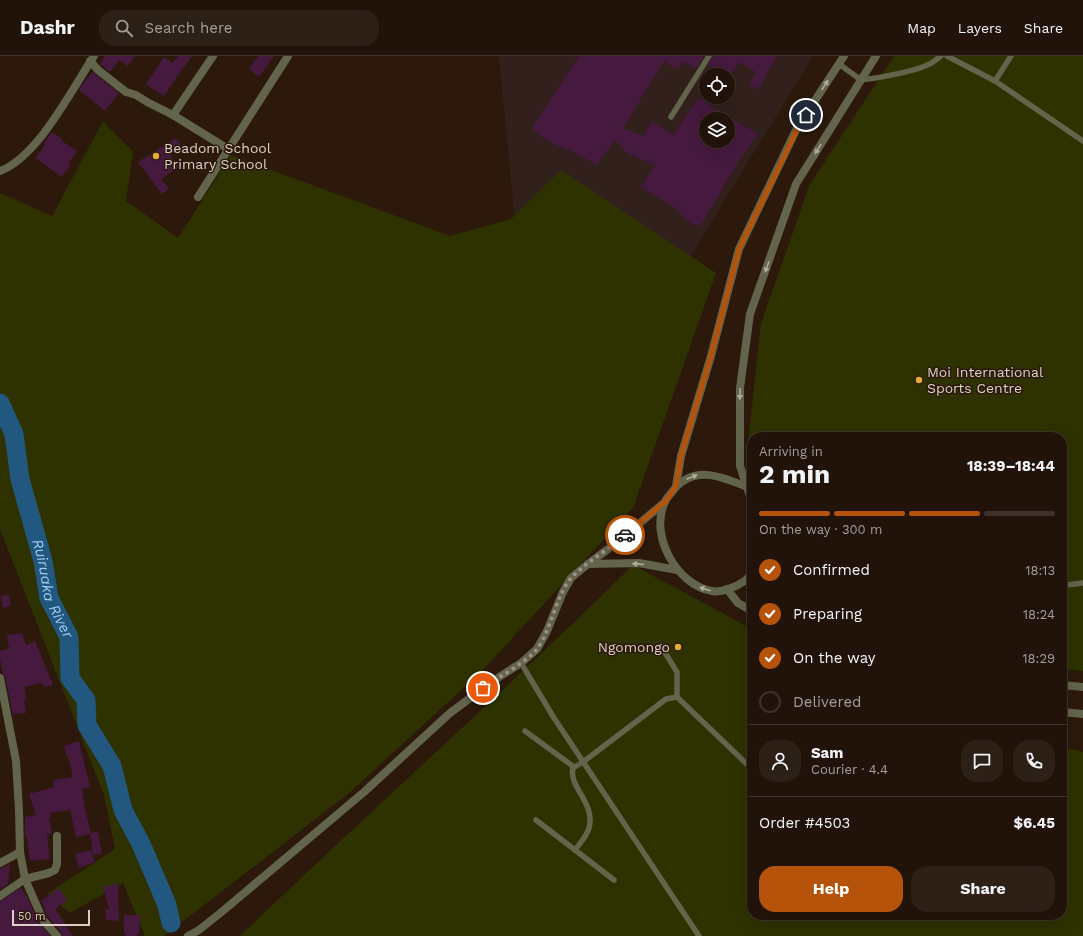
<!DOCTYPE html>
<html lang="en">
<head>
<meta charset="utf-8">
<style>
	body { margin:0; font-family:"Work Sans",sans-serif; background:#2d2017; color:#f1f3f6; height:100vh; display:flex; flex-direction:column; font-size:15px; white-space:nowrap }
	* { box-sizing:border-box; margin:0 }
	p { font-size:13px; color:#a29e9c }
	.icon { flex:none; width:22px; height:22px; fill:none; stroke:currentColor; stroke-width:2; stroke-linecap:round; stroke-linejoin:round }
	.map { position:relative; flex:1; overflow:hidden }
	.side { position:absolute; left:747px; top:376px; width:320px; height:488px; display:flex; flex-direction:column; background:#211309; border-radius:16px; box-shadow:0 4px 16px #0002,0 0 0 1px #3e322a }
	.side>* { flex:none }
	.controls { position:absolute; left:699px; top:12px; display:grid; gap:8px }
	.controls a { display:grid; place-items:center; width:36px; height:36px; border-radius:50%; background:#211309; box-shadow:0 4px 16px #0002,0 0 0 1px #3e322a; font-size:20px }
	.scale { position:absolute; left:12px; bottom:10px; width:78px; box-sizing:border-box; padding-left:4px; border:2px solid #ddcfc7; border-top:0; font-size:11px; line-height:14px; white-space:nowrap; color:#ddcfc7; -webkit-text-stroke:3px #2c190c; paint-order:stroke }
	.pin { position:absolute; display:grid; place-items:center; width:34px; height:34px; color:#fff; margin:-17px; border:2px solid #fff; border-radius:50%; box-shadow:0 1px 4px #0007 }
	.courier { position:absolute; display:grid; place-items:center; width:40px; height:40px; margin:-20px; border:3px solid #b45309; border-radius:50%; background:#fff; color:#222; box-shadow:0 1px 5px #0007 }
	.overview em { font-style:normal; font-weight:700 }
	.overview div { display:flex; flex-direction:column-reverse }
	.overview { display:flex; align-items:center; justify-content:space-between; height:68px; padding:0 12px }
	h1 { font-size:26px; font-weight:700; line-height:30px }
	.bar { display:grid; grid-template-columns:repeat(4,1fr); gap:6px 4px; align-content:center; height:48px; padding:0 12px }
	.bar i { height:5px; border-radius:3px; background:#3e322a }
	.bar .selected { background:#b45309 }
	.bar p { grid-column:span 4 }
	.line { display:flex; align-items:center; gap:10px; padding:0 12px; border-top:1px solid #3e322a }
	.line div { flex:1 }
	.round { display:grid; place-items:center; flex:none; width:42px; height:42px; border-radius:16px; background:#2d2017 }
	ol { padding:0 12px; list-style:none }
	li { display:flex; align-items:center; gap:12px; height:44px }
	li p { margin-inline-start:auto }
	li .icon { padding:4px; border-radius:50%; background:#b45309; color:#fff; stroke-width:4 }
	li:last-child { color:#a29e9c }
	li i { width:22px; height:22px; border:2px solid #3e322a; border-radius:50% }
	.cta { display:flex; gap:8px; margin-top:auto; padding:8px 12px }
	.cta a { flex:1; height:46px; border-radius:16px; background:#b45309; color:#fff; font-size:16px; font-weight:700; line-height:46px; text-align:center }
	.cta a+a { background:#2d2017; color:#f1f3f6 }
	header { display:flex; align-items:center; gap:24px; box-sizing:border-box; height:56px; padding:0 20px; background:#211309; border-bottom:1px solid #3e322a }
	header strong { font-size:19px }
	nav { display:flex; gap:22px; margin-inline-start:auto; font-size:14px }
	.search { width:280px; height:36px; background:#2d2017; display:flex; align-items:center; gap:10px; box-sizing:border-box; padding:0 14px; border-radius:16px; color:#a29e9c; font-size:15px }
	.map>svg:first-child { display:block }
	.industrial { fill:#32201c; fill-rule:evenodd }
	.green { fill:#2d3200 }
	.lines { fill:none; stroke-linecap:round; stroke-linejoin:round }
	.river { stroke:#225880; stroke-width:19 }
	.building { fill:#46193f; fill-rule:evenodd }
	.service { stroke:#62644b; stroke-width:5.5 }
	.minor { stroke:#62644b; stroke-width:8 }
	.oneway { fill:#b2aa9c }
	.done { stroke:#9f8f86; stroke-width:4; stroke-dasharray:0 7.2 }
	.route { stroke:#b45309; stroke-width:5 }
	.poi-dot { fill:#e6ad36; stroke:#2c190c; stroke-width:1.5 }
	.labels { text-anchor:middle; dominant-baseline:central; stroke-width:3; stroke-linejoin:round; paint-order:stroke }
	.poi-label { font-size:14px; fill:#ddcfc7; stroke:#2c190c; text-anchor:start }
	.water-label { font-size:15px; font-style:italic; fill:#a1cdf2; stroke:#2c190c }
</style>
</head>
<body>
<header>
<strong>Dashr</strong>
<div class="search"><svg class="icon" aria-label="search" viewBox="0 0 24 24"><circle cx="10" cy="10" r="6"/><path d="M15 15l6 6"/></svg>Search here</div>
<nav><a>Map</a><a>Layers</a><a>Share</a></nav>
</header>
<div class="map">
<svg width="1083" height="880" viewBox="0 0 1083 880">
	<rect width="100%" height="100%" fill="#2c190c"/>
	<path class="industrial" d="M499,0H813L619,317L523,249ZM706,19H728V41H706ZM706,63H728V85H706Z"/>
	<g class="green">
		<polygon points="894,0 1083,0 1083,615 1062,613 1062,381 752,381 752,420 746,405 761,267 810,128"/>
		<polygon points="103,65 133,96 126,145 178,182 231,99 450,180 511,163 561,114 716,217 633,452 480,617 348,738 164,880 145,880 123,827 70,857 47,838 115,793 104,739 0,473 0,137 52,160"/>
		<path d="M633,509L752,573V859H1062V691L1083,696V880H240C370,755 505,635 633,509Z"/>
	</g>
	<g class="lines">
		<path class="river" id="s1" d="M0,347L14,378L20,423L43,505L49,542L69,581L70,622L86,644L87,669L112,710L123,754L141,788L167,849L171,867"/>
	</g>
	<g class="building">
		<polygon points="105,0 135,0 128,10 119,4 110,16 100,8"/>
		<polygon points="178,0 192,0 185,10 184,10 164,40 146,28 164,1 173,7"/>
		<polygon points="258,0 274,0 259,21 249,13"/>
		<path d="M579,0H704L695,13L682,5L678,13L664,5L623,72L643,80L652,65L673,79L698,42L758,78L739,104L700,171L687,164L674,151L641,131L655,109L627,97L615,84L596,109L568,92L567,94L546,84L532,72ZM706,63H728V85H706Z"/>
		<polygon points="713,0 777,0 758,33 749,28 756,16 739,6 729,22 728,19 724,19 708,9"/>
		<polygon points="92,16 119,37 105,55 79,34 87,21 88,22"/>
		<polygon points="52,76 63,84 62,85 77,95 68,108 70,109 62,121 35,102 45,89 43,88"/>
		<polygon points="176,82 182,91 170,99 179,111 161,123 169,133 162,138 138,106"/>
		<polygon points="9,539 11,550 3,552 1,540"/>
		<polygon points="22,577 26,589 35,585 53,629 44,631 42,627 24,631 26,643 24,644 26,657 13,658 5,621 3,617 0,604 0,595 9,593 7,579"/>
		<polygon points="79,685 90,731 82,733 85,753 91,777 98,775 102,798 93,799 90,778 76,781 70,754 50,757 51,761 49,762 52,777 47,779 50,803 30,805 27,780 25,780 25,761 36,759 29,738 54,731 53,724 73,721 68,700 67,701 64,690"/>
		<polygon points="91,794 95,806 79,812 75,798"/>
		<polygon points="10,808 8,828 0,833 0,813"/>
		<polygon points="118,827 119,865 106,864 105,853 109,853 103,831"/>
		<polygon points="21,832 28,843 38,866 50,880 0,880 0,845"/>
		<polygon points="59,832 67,844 55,853 73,880 62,880 61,876 48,861 41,845"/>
		<polygon points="124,859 140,859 139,878 135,880 126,880 124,874"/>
	</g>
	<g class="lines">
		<g class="service">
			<polyline points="947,0 995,25 1083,85"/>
			<path d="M839,8L861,24C878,22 920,15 933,6C936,4 938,2 941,0"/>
			<polyline points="995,25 1011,0"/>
			<polyline points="671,61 709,0"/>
			<polyline points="1062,527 1066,529 1083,527"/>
			<polyline points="664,595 677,616 677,641"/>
			<polyline points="521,607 554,662 699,880"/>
			<polyline points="525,675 574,711"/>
			<polyline points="536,764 614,824"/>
			<path d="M575,794C580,787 587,780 589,772C596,747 568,731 573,712L583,706L666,643L677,641L752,713"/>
		</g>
		<g class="minor">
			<polyline points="90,5 98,14 126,36 136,39 147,46 173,59 213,0"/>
			<polyline points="173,59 228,93"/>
			<path d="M0,115C38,101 72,33 94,0"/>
			<polyline points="198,141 288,0"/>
			<polyline points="676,430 681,400 711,300 739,193 797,72 844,0"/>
			<polyline points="747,431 740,410 740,332 750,258 796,128 876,0"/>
			<path d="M752,446L747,431C721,420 692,408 672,436C670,439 666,442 665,446C649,478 676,529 712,535C721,537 736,531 743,526C747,524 749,520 752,517"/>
			<polyline points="588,508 639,507 677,514"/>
			<polyline points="727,533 738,547 752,555"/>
			<polyline points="0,622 16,705 19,754 20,796 25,823 43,864 57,880"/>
			<polyline points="1062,629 1083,631"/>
			<polyline points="1062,656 1083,658"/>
			<polyline points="0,807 20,796"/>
			<polyline points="0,840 25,823 49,817 55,814 57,808 57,780"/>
			<polyline points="188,880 199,874 224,854 364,736 450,657 493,625 521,607 537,593 547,575 563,536 571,522 588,508 616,487 665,446"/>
		</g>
	</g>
	<defs><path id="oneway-solid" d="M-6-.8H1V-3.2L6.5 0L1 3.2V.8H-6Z"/></defs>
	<g class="oneway">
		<use href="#oneway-solid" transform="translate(825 29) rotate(-57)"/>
		<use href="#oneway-solid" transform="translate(818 93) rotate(122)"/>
		<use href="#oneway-solid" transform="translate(767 211) rotate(110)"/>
		<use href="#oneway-solid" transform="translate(740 338) rotate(92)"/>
		<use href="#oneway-solid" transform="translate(692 421) rotate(-22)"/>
		<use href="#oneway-solid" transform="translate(638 508) rotate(-175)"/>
		<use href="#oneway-solid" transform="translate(705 533) rotate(-162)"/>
	</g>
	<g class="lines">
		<path class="done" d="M483,632C497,622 532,603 539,590C552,570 557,537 572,521C588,505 608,494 625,479"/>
		<polyline class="route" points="625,479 665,446 676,430 681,400 711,300 739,193 798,72 806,59"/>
	</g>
	<g class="poi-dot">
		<circle cx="156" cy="100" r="4"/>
		<circle cx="919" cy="324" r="4"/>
		<circle cx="678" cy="591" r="4"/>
	</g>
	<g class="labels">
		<g class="poi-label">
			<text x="164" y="92">Beadom School<tspan x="164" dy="16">Primary School</tspan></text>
			<text x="927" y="316">Moi International<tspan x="927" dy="16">Sports Centre</tspan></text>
			<text x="670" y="591" text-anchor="end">Ngomongo</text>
		</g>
		<g class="water-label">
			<text stroke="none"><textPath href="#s1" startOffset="194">Ruiruaka River</textPath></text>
		</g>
	</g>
</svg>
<div class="controls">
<a><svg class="icon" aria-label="locate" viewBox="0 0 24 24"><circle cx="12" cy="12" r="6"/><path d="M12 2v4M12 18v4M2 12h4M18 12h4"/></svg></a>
<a><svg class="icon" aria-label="layers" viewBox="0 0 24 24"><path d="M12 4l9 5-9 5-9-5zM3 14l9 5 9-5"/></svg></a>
</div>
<div class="scale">50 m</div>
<div class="pin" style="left:483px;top:632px;background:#ea580c"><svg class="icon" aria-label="bag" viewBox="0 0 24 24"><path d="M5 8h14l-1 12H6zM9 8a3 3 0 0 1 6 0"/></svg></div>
<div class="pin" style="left:806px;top:59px;background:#1f2937"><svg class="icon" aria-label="home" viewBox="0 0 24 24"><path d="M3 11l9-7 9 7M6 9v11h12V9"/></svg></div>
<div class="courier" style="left:625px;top:479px"><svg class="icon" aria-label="car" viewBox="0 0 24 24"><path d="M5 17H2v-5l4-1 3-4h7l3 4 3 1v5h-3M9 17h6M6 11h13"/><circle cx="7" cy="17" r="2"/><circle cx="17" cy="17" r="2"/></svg></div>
<section class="side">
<div class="overview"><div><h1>2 min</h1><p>Arriving in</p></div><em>18:39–18:44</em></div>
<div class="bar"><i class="selected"></i><i class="selected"></i><i class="selected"></i><i></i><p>On the way · 300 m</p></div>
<ol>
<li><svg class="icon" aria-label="check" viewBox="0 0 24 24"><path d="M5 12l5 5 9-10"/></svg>Confirmed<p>18:13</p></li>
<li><svg class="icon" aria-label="check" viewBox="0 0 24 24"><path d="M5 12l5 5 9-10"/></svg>Preparing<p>18:24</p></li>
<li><svg class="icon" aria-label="check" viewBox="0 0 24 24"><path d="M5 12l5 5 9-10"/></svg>On the way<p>18:29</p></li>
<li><i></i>Delivered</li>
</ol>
<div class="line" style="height:72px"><a class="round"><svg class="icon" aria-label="person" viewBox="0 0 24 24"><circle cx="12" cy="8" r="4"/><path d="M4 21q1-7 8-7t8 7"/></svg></a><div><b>Sam</b><p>Courier · 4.4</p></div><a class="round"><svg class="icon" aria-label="chat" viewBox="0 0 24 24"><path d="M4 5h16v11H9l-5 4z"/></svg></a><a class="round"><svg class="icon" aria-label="phone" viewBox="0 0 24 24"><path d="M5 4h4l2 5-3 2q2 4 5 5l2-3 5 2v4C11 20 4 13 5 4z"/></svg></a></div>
<div class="line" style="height:52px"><div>Order #4503</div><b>$6.45</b></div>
<div class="cta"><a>Help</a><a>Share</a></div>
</section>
</div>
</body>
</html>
